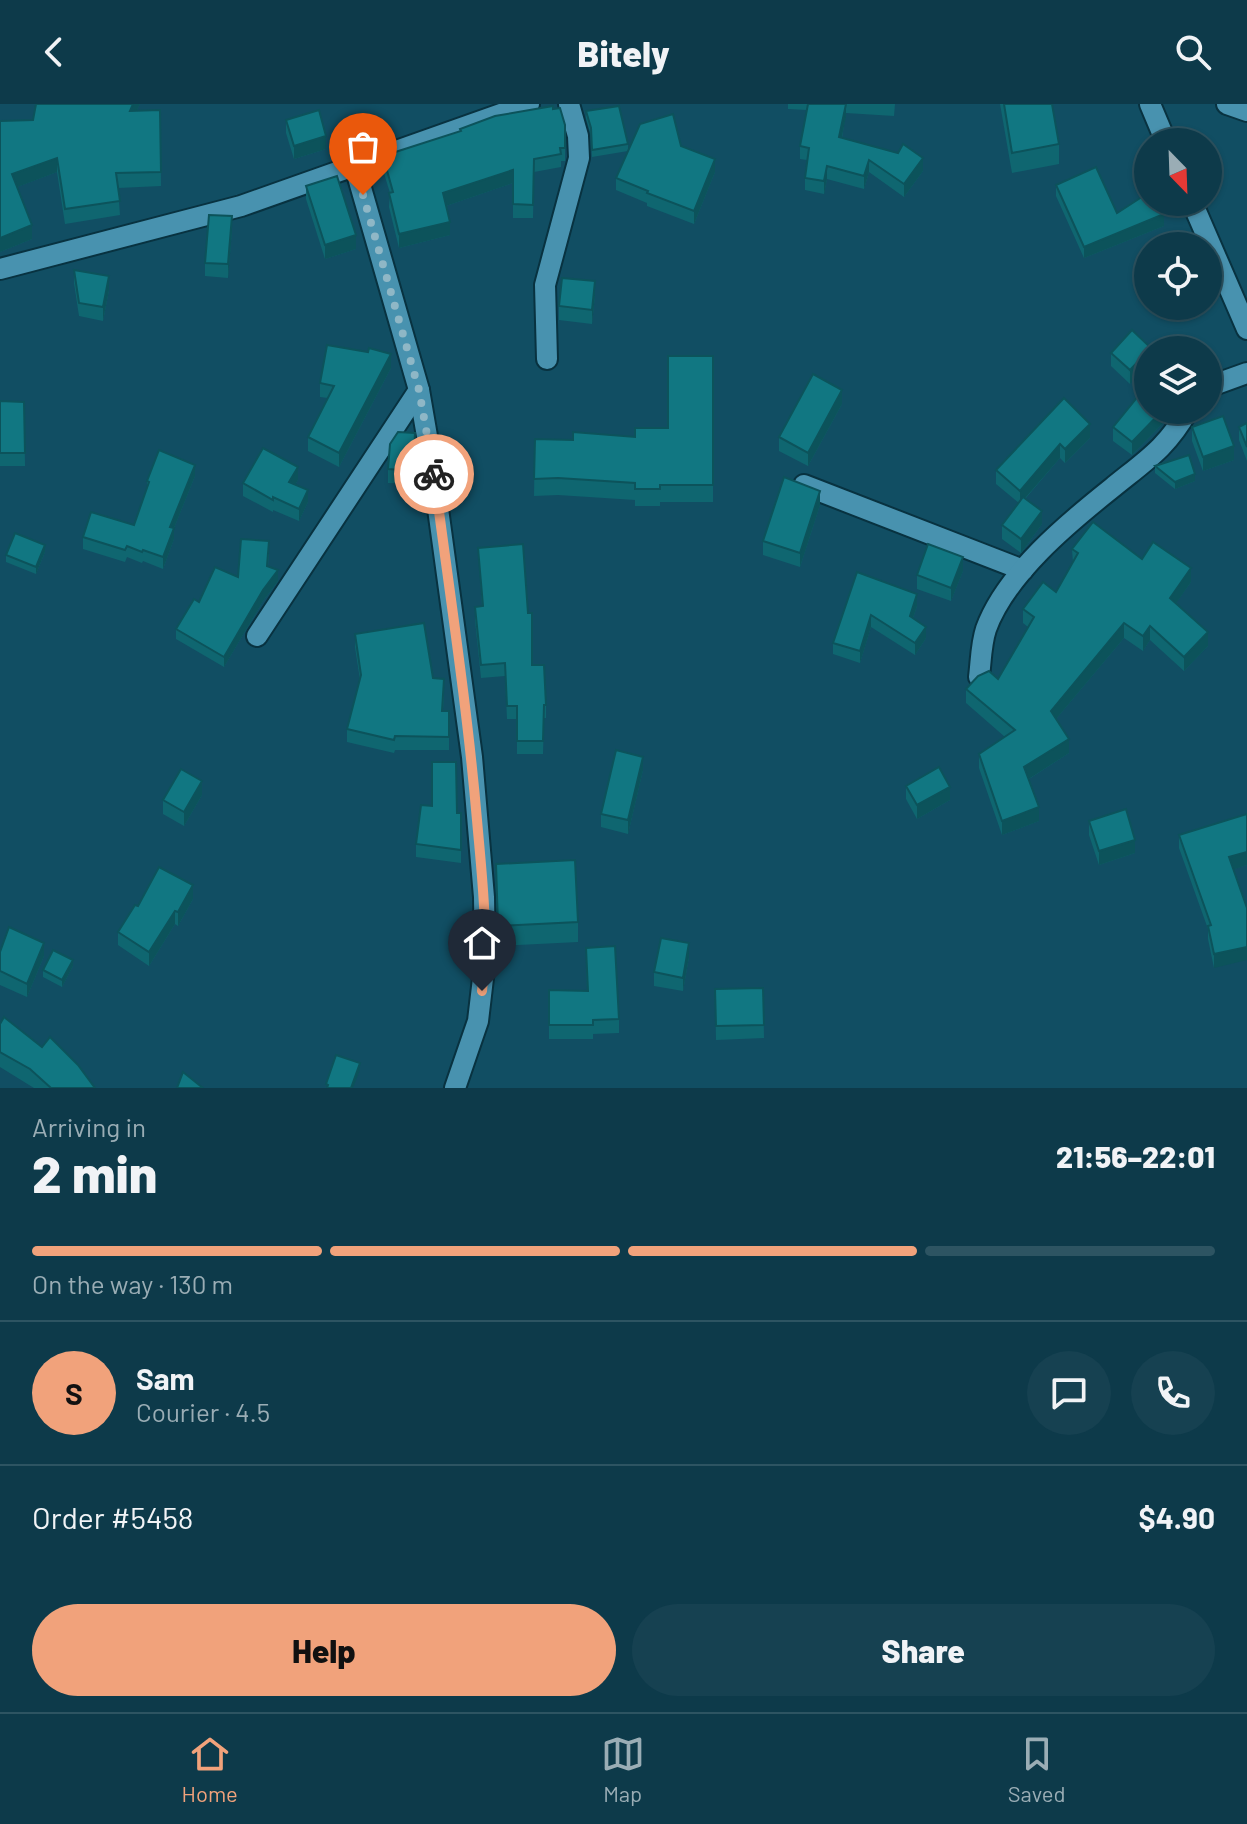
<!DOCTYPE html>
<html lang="en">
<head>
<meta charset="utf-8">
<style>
	body { margin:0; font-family:Barlow,sans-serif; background:#164151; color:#f1f3f6; height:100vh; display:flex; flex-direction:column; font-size:30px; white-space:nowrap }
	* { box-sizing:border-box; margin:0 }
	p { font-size:26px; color:#9aadb5 }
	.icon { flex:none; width:44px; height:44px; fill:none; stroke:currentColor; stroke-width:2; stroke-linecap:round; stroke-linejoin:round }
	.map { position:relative; height:984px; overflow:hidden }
	.panel { display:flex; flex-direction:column; background:#0d3a4a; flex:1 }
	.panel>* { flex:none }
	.needle { width:52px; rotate:157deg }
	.controls { position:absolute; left:1134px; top:24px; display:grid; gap:16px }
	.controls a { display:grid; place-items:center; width:88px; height:88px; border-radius:50%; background:#0d3a4a; box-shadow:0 2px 6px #0004,0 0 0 2px #2d5462; font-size:40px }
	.pin { position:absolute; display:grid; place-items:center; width:68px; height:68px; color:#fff; margin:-82px -34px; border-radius:50% 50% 50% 0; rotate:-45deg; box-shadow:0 0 8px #0007 }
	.pin .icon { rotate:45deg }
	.courier { position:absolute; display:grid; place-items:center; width:80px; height:80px; margin:-40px; border:6px solid #f1a27b; border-radius:50%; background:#fff; color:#222; box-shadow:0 2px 10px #0007 }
	.overview em { font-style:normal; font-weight:800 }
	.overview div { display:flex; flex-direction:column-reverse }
	.overview { display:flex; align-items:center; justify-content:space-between; height:136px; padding:0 32px }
	h1 { font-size:52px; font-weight:800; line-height:60px }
	.bar { display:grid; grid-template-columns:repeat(4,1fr); gap:12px 8px; align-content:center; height:96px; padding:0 32px }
	.bar i { height:10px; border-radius:6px; background:#2d5462 }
	.bar .selected { background:#f1a27b }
	.bar p { grid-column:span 4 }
	.line { display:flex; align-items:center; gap:20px; padding:0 32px; border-top:2px solid #2d5462 }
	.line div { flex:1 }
	.round { display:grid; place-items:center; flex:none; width:84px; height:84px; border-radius:42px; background:#164151 }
	.cta { display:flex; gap:16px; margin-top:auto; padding:16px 32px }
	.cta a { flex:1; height:92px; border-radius:48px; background:#f1a27b; color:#111; font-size:32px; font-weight:800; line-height:92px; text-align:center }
	.cta a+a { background:#164151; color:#f1f3f6 }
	header { display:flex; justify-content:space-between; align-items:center; height:104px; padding:0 32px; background:#0d3a4a; font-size:36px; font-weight:800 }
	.menu { display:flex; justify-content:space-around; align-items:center; height:112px; border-top:2px solid #2d5462; background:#0d3a4a; font-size:22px; color:#9aadb5 }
	.menu a { display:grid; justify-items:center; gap:4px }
	.menu .selected { color:#f1a27b }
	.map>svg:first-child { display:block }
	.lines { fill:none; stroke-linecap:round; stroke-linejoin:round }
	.minor-casing { stroke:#083240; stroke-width:24 }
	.minor { stroke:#4892af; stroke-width:20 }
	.wall { fill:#0f6670 }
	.shaded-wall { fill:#0c535b }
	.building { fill:#117782; stroke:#0c535b; stroke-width:2 }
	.done { stroke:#8fb7c6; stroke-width:8; stroke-dasharray:0 14.4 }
	.route { stroke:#f1a27b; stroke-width:10 }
</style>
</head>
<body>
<header><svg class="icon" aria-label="back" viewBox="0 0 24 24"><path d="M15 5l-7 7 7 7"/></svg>Bitely<svg class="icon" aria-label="search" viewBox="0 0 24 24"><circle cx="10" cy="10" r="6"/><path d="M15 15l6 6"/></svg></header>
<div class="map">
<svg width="1247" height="984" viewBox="0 0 1247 984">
	<rect width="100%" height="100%" fill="#114e63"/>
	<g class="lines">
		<g class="minor-casing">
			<g id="minor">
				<polyline points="1150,0 1166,38"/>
				<polyline points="1227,0 1247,7"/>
				<polyline points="355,63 419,286 432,361 472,653 484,793 485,857 478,917 455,984"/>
				<polyline points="1192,98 1247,225"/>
				<polyline points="0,165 241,102 529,0"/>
				<polyline points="547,255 545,181 579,54 578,32 569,0"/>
				<polyline points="1208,283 1247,269"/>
				<polyline points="804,381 1023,466"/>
				<polyline points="257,532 419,286"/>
				<path d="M979,573C981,557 981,540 986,525C1006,470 1068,419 1112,384C1145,357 1167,344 1188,306"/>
			</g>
		</g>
		<use href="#minor" class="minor"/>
	</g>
	<g class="wall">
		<polygon points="140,0 137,6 160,6 161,82 118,84 120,111 65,120 57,68 17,83 32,135 0,148 33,16"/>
		<polygon points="788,0 895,0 894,12 846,9 842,34 923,67 904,93 869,68 864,85 827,75 824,90 805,86 805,74 807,56 800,55 800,42 807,6 788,5"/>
		<polygon points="1000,0 1052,0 1059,40 1059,60 1012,69"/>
		<polygon points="553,5 565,21 565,57 561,57 561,63 534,68 533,114 513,114 513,79 446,102 450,131 399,144 389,103 390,89 383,66 383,52 460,28 460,25"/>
		<polygon points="586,7 628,40 628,46 681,42 715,68 694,120 647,102 647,99 616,86 616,74 628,47 592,53 591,31 586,14"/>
		<polygon points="286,16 326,45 294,55 286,29"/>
		<polygon points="1056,81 1117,109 1164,122 1084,154 1056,92"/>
		<polygon points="306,82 356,145 325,155 306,95"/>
		<polygon points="232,126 228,174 205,172 205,159"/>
		<polygon points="74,166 109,186 103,217 79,212 74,179"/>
		<polygon points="595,191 592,220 559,216 559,202"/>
		<polygon points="1151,246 1130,280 1111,262 1111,249"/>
		<polygon points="713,252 713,398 660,398 660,402 635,402 635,396 558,391 534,392 535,335 573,336 635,333 668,324"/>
		<polygon points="391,264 339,363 308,347 308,333 328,294 320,293 320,279"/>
		<polygon points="1064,294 1090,334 1065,359 1060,354 1025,395 1042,420 1021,449 1002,435 1002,421 1019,399 996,380 996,366"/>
		<polygon points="0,297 24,298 25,362 0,362"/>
		<polygon points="842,300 808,362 779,347 779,333"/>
		<polygon points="1165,306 1165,317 1132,351 1113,337 1113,323"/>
		<polygon points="1247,319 1247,357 1239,336 1239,323"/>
		<polygon points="1192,323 1234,356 1203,367 1192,337"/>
		<polygon points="415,343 413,380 388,379 388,365"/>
		<polygon points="1155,362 1195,377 1175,385 1155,369"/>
		<polygon points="195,372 174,424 174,435 163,465 143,457 142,459 127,453 125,458 83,445 83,433 134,421 147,385 147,377"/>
		<polygon points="298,376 295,381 308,398 299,417 273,406 273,408 243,392 243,379"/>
		<polygon points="820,401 800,463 763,451 763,437"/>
		<polygon points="478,444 532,561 546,601 546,614 544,614 543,650 517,650 517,615 507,615 505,572 481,574 475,516 475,503 482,502"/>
		<polygon points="1072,445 1142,455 1191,478 1176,499 1208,542 1184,567 1150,536 1143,547 1124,534 1056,615 1069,649 1029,675 1039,717 1002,731 979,664 979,650 1005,633 966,599 966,585 998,575 1028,523 1023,519 1023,505 1056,488 1073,459"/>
		<polygon points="45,448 36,470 6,458 6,451"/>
		<polygon points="269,448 268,463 278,477 263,497 224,563 176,535 176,525 199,498 238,473"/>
		<polygon points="963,467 951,497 917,485 917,471"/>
		<polygon points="857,468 917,502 913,514 926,534 915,551 871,523 860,559 833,550 833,539"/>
		<polygon points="355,530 433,574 444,588 443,607 449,607 449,646 395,646 394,649 347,638 347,625 360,576 355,543"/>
		<polygon points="643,666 628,730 601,723 601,710"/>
		<polygon points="906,682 950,696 917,715 906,695"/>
		<polygon points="202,691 184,722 163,710 163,696"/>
		<polygon points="457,709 461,709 461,759 416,753 416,740"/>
		<polygon points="1247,710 1247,761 1234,765 1214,864 1208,835 1208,825 1179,744 1179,731"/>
		<polygon points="1089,717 1135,749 1099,761 1089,731"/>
		<polygon points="496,760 578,818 578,838 498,842"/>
		<polygon points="193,795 178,822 175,820 149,862 118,841 118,828 138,802"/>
		<polygon points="586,844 619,915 619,929 593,930 593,935 549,935 549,886 587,887"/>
		<polygon points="0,848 44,852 27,893 0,881"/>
		<polygon points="689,853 683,887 654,882 654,868"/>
		<polygon points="73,862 62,883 43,873 43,866"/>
		<polygon points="763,884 764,934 716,936 715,885"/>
		<polygon points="0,920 95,984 34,984 0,963"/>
	</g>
	<g class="shaded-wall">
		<polygon points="133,0 140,0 130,21 130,7"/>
		<polygon points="846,0 846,13 839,46 839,33"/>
		<polygon points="326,32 326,45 294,55 294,42"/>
		<polygon points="57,54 57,68 12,85 12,70"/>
		<polygon points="923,54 923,67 904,93 904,80"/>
		<polygon points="715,55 715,68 694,120 694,107"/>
		<polygon points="869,56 869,68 864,85 864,72"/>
		<polygon points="827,62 827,75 824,90 824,77"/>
		<polygon points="513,66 513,79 443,103 443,89"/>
		<polygon points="1164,110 1164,122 1084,154 1084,143"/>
		<polygon points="232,112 232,126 228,174 228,160"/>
		<polygon points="450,118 450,131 399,144 399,130"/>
		<polygon points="32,121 32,135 0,148 0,134"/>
		<polygon points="356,131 356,145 325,155 325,141"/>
		<polygon points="109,172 109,186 103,217 103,203"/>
		<polygon points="595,177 595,191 592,220 592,206"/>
		<polygon points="1148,247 1148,261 1130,280 1130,266"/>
		<polygon points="391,250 391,264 339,363 339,349"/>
		<polygon points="842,286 842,300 808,362 808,349"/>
		<polygon points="1163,306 1165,306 1165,317 1132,351 1132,338"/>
		<polygon points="1090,320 1090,334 1065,359 1065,345"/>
		<polygon points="1060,340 1060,354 1020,400 1020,387"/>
		<polygon points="1234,342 1234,356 1203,367 1203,353"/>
		<polygon points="195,361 195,372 170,434 170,423"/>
		<polygon points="298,363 298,376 289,391 289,378"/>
		<polygon points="1195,370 1195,377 1175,385 1175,378"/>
		<polygon points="308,386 308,398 299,417 299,405"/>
		<polygon points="820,387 820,401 800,463 800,449"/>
		<polygon points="1042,407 1042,420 1021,449 1021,435"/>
		<polygon points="174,424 174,435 163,465 163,453"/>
		<polygon points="45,441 45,448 36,470 36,463"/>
		<polygon points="963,453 963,467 951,497 951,484"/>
		<polygon points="1191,464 1191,478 1170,508 1170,494"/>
		<polygon points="278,466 278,477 263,497 224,563 224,553 263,486"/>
		<polygon points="917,490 917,502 910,523 910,512"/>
		<polygon points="871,511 871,523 860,559 860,547"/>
		<polygon points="1124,519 1124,534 1051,621 1051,607"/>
		<polygon points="1150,522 1150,536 1143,547 1143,532"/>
		<polygon points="926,523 926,534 915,551 915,539"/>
		<polygon points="1208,528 1208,542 1184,567 1184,553"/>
		<polygon points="1069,635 1069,649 1024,678 1024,663"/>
		<polygon points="643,653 643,666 628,730 628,716"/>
		<polygon points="202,677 202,691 184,722 184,708"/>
		<polygon points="950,683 950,696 917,715 917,701"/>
		<polygon points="1039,703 1039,717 1002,731 1002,717"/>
		<polygon points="1135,736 1135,749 1099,761 1099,747"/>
		<polygon points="1247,748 1247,761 1229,767 1229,753"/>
		<polygon points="193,781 193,795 178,822 178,808"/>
		<polygon points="175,807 175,820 149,862 149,848"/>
		<polygon points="44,839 44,852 27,893 27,880"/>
		<polygon points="689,839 689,853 683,887 683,874"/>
		<polygon points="1247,843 1247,856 1214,864 1214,850"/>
		<polygon points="73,856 73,862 62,883 62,876"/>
		<polygon points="360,959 360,966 353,984 351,984"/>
	</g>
	<g class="building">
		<polygon points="36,0 133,0 130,7 160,6 161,68 116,69 120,97 65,105 57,54 12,70 32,121 0,134 0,17 33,16"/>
		<polygon points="808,0 846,0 839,33 898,49 903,40 923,54 904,80 869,56 864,72 827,62 824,77 805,74 809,44 800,42"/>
		<polygon points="1004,0 1052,0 1059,40 1012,49"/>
		<polygon points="553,2 553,5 560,4 565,21 565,44 560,44 561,50 534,55 533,101 513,100 513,66 443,89 450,118 399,130 389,89 393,88 383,52 461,27 460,25 495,12"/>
		<polygon points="619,2 628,40 592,46 591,24 586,7"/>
		<polygon points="319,6 326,32 294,42 286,16"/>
		<polygon points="673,10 681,42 715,55 694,107 647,89 648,87 616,74 640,20"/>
		<polygon points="1096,63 1117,109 1148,89 1148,98 1155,98 1164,110 1084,143 1056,81"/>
		<polygon points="337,72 356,131 325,141 306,82"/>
		<polygon points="209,111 232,112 228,160 205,159"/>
		<polygon points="74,166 109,172 103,203 79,199"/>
		<polygon points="562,174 595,177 592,206 559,202"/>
		<polygon points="1132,226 1151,244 1130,266 1111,249"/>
		<polygon points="327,241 368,248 369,244 391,250 339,349 308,333 334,282 320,279"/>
		<polygon points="668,252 713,252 713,381 660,381 660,385 635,385 635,379 558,374 534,375 535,335 573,336 573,328 635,333 635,324 668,324"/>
		<polygon points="813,270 842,286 808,349 779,333"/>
		<polygon points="1143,286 1148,291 1148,306 1163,306 1132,338 1113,323"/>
		<polygon points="1064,294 1090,320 1065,345 1060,340 1020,387 996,366"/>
		<polygon points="0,297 24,298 25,349 0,349"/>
		<polygon points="1223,312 1234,342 1203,353 1192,323"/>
		<polygon points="1247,319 1247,343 1239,323"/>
		<polygon points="398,328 415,329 413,367 388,365 390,340"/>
		<polygon points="263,344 298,363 289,378 308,386 299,405 273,393 273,396 243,379"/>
		<polygon points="159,346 195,361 170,423 174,424 163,453 143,446 142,448 127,442 125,446 83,433 91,408 134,421 149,378 147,377"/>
		<polygon points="1189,351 1195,370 1175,378 1155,362"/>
		<polygon points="784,373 820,387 800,449 763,437"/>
		<polygon points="1023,393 1042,407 1021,435 1002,421"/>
		<polygon points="1093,418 1142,455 1153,438 1191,464 1170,494 1208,528 1184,553 1150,522 1143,532 1124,519 1051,607 1069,635 1024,663 1039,703 1002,717 979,650 1015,626 966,585 978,572 989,567 998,575 1034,513 1023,505 1043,478 1056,488 1078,449 1072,445"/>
		<polygon points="15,429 45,441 36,463 6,451"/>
		<polygon points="241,435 269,437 267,462 278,466 263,486 224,553 176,525 194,495 199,498 215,463 238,473"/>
		<polygon points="523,440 528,509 532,509 532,561 544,561 546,601 544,601 543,637 517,637 517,602 507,602 505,559 481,561 475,503 483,502 478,444"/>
		<polygon points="928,440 963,453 951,484 917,471"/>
		<polygon points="857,468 917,490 910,512 926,523 915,539 871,511 860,547 833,539"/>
		<polygon points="424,519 433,574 444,575 442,607 449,607 449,633 395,632 394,636 347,625 361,571 355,530"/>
		<polygon points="616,646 643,653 628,716 601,710"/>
		<polygon points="432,658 456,658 457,709 461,709 461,746 416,740 421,701 432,702"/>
		<polygon points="939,663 950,683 917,701 906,682"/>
		<polygon points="181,665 202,677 184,708 163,696"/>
		<polygon points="1126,705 1135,736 1099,747 1089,717"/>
		<polygon points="1247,710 1247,748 1229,753 1247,804 1247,843 1214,850 1208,822 1211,821 1179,731"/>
		<polygon points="575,756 578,818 498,822 496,760"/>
		<polygon points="159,763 193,781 178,808 175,807 149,848 118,828 135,801 138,802"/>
		<polygon points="9,823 44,839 27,880 0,867 0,848"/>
		<polygon points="661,834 689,839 683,874 654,868"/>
		<polygon points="615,842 619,915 593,916 593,921 549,921 549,886 588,887 586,844"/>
		<polygon points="53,846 73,856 62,876 43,866"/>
		<polygon points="763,884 764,921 716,922 715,885"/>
		<polygon points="4,913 42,943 50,933 78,961 95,984 51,984 30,965 0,948 0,920"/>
		<polygon points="336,951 360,959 351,984 327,984 328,981 326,980"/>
		<polygon points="183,968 203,984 177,984"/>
	</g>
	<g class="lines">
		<polyline class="done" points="363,91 419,286 434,370"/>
		<path class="route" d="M434,370C449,485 467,600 477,716C482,773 489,830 482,887"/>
	</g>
</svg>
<div class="controls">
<a><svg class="needle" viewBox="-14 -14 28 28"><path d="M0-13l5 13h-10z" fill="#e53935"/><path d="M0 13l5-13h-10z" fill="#9aadb5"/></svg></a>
<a><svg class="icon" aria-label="locate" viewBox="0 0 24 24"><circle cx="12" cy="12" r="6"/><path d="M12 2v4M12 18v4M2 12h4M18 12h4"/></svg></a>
<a><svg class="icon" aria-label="layers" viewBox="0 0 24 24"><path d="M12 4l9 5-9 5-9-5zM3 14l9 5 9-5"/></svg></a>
</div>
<div class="pin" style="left:363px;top:91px;background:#ea580c"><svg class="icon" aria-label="bag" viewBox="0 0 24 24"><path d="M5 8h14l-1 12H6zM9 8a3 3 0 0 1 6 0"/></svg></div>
<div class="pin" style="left:482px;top:887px;background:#1f2937"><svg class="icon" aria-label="home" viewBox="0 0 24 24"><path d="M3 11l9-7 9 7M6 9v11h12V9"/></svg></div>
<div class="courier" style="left:434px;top:370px"><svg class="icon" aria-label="bike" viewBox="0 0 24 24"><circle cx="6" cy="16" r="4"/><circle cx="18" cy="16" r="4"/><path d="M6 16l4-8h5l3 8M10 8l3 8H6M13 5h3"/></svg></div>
</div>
<section class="panel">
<div class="overview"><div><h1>2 min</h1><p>Arriving in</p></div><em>21:56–22:01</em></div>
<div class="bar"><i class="selected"></i><i class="selected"></i><i class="selected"></i><i></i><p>On the way · 130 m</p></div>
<div class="line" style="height:144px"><b class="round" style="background:#f1a27b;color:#111">S</b><div><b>Sam</b><p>Courier · 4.5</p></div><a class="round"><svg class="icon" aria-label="chat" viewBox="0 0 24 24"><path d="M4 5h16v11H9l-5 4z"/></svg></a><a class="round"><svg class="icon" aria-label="phone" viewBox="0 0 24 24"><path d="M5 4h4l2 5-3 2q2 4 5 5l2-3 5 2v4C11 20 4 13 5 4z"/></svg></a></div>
<div class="line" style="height:104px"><div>Order #5458</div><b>$4.90</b></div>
<div class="cta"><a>Help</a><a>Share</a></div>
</section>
<nav class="menu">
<a class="selected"><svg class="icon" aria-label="home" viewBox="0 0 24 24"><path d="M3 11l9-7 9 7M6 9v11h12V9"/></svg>Home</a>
<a><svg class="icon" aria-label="map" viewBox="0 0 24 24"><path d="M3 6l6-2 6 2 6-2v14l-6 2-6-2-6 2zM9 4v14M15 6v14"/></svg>Map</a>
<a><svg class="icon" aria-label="saved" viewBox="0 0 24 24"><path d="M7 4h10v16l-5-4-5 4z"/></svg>Saved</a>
</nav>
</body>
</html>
